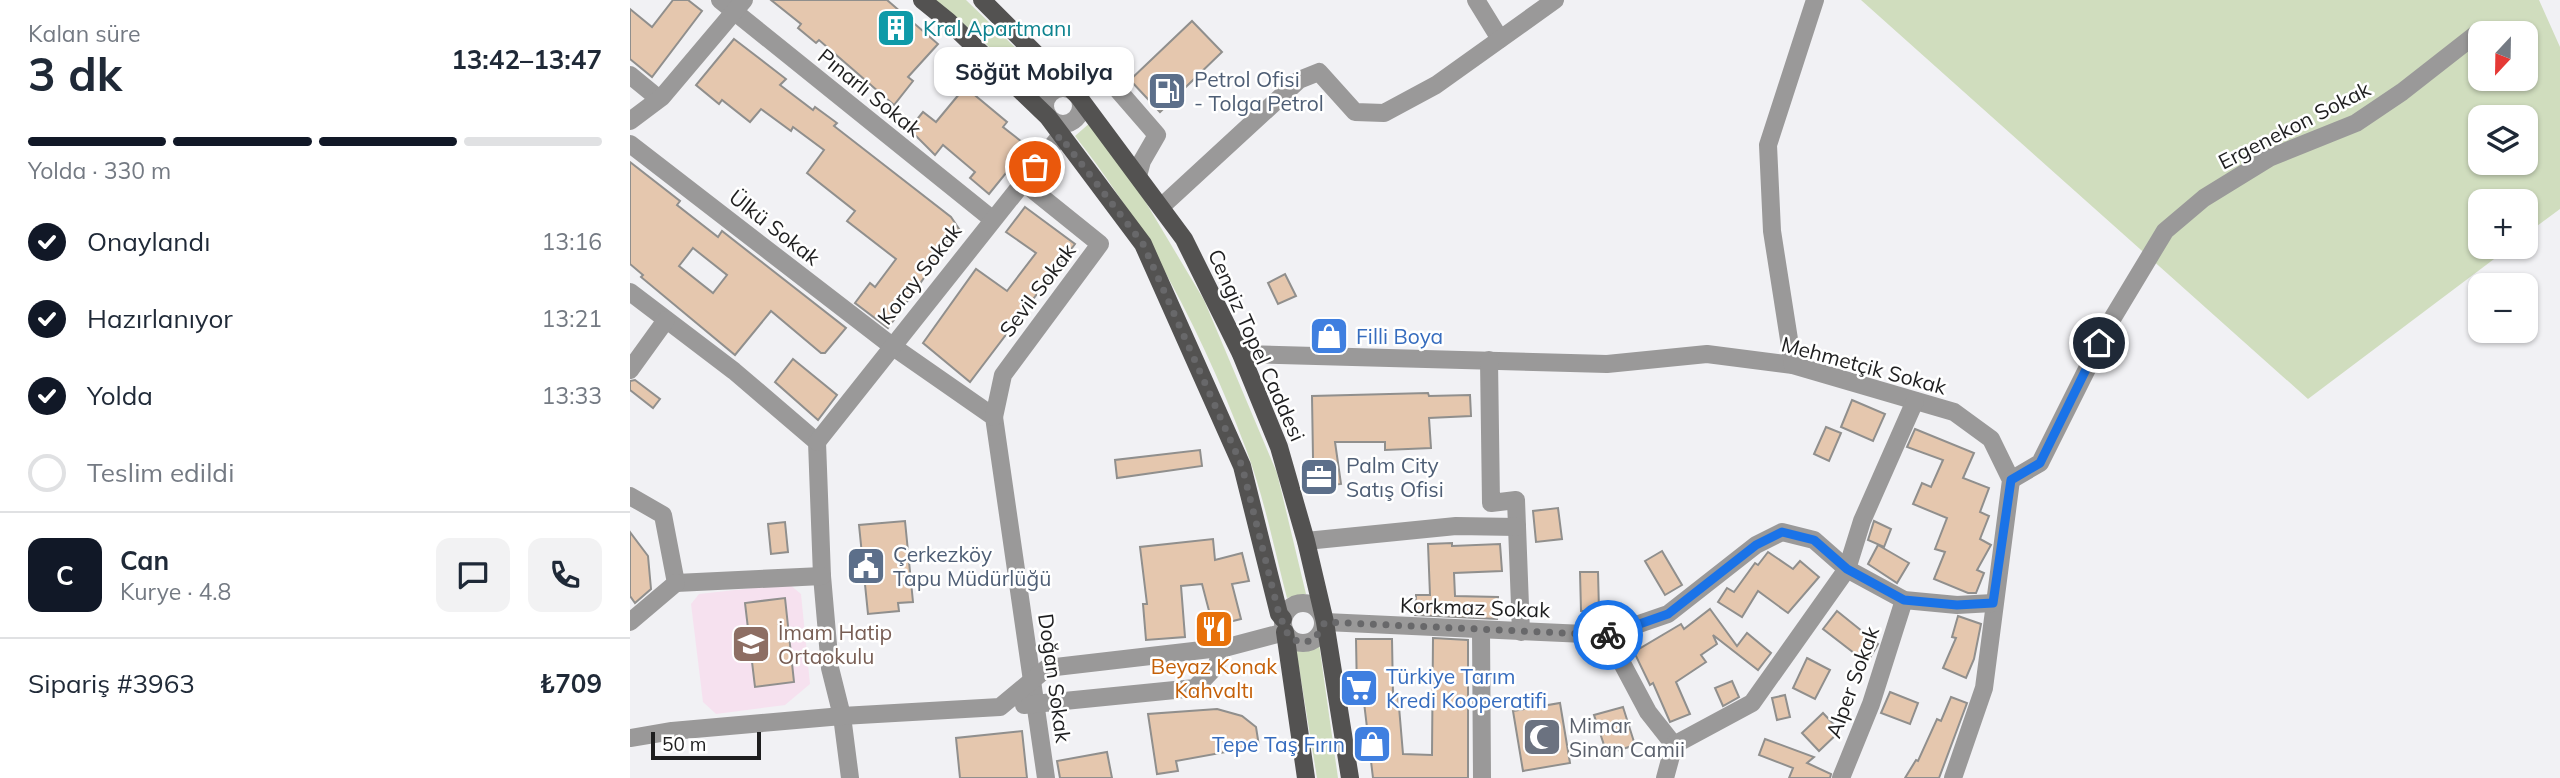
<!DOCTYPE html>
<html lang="tr">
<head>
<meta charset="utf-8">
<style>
	body { margin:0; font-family:Mulish,sans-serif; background:#f2f2f3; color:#1f2937; height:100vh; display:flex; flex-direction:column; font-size:26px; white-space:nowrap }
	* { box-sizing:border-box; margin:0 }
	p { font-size:23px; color:#747a83 }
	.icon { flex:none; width:38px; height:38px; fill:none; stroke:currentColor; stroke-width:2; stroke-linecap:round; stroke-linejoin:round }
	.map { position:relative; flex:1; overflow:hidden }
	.side { display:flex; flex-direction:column; background:#fff; width:630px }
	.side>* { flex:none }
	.needle { width:46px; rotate:202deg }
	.fabs { position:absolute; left:1838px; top:21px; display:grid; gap:14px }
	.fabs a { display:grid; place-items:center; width:70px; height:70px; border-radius:14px; background:#fff; box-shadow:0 2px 5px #0004; font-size:35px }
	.scale { position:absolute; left:21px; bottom:18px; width:110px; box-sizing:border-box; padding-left:7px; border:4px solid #1e1e1f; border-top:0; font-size:19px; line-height:24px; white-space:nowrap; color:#1e1e1f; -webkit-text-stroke:5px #fff; paint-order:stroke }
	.pin { position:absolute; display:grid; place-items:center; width:60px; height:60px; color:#fff; margin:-30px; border:4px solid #fff; border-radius:50%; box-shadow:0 2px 7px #0007 }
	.courier { position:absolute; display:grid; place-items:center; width:70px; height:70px; margin:-35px; border:5px solid #1a73e8; border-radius:50%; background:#fff; color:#222; box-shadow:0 2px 9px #0007 }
	.bubble { position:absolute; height:49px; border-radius:14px; background:#fff; box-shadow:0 2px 5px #0004; font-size:23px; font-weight:700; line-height:49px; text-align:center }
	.summary em { font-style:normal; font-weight:700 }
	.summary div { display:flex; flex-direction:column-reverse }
	.summary { display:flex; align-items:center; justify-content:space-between; height:119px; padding:0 28px }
	h1 { font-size:46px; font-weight:700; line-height:52px }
	.bar { display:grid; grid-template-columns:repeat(4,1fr); gap:10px 7px; align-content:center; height:84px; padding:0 28px }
	.bar i { height:9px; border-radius:5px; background:#e0e1e3 }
	.bar .selected { background:#111827 }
	.bar p { grid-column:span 4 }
	.line { display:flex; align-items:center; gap:18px; padding:0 28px; border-top:2px solid #e0e1e3 }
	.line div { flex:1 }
	.round { display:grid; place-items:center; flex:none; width:74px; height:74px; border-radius:14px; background:#f2f2f3 }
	ol { padding:0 28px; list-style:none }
	li { display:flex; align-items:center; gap:21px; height:77px }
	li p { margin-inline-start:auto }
	li .icon { padding:7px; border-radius:50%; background:#111827; color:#fff; stroke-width:4 }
	li:last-child { color:#747a83 }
	li i { width:38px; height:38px; border:4px solid #e0e1e3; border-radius:50% }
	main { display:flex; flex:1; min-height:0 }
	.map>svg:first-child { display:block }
	.education { fill:#f6e1ef }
	.green { fill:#d0ddbe; fill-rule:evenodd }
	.building { fill:#e5c7ae; stroke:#908f8d; stroke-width:2; fill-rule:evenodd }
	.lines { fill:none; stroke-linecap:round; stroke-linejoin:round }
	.minor { stroke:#9a9999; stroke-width:18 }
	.major { stroke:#535251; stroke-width:18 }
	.done { stroke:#68686a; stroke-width:7; stroke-dasharray:0 12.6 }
	.route { stroke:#1a73e8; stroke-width:9 }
	.labels { text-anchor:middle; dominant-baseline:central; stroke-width:5; stroke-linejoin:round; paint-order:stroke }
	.culture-label { font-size:21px; fill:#0d838f; stroke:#fff; text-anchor:start }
	.service-label { font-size:21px; fill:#4e5e75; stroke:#fff; text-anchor:start }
	.street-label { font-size:21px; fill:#1e1e1f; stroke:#fff }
	.shop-label { font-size:21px; fill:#366cbe; stroke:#fff; text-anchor:start }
	.education-label { font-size:21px; fill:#785e54; stroke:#fff; text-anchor:start }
	.food-label { font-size:21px; fill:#c56008; stroke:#fff }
	.worship-label { font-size:21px; fill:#5b616d; stroke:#fff; text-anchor:start }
</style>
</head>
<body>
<main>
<section class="side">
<div class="summary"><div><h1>3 dk</h1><p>Kalan süre</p></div><em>13:42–13:47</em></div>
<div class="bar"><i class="selected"></i><i class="selected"></i><i class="selected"></i><i></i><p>Yolda · 330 m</p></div>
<ol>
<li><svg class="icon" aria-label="check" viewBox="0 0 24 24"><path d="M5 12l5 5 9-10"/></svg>Onaylandı<p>13:16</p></li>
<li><svg class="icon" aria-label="check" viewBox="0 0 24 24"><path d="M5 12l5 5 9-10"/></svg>Hazırlanıyor<p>13:21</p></li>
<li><svg class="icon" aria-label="check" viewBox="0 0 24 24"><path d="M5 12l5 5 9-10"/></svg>Yolda<p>13:33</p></li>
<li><i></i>Teslim edildi</li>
</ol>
<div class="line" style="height:126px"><b class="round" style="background:#111827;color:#fff">C</b><div><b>Can</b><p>Kurye · 4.8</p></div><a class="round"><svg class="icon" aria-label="chat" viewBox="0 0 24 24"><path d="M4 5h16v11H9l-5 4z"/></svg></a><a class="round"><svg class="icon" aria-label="phone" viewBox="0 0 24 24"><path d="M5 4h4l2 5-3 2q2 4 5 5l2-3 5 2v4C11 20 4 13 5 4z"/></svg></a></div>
<div class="line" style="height:91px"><div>Sipariş #3963</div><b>₺709</b></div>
</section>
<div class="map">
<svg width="1930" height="778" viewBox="0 0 1930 778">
	<rect width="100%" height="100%" fill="#f1f1f4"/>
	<polygon class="education" points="159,584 171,594 180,684 155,705 86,714 73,702 61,604 69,594"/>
	<g class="green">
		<polygon points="305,0 336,0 420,81 406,94 347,35"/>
		<path d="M1231,0H1909L1930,47V209L1895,235V201H1850V247H1880L1678,399ZM1850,33H1895V79H1850ZM1850,117H1895V163H1850Z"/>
		<path d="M461,122L484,149L574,300L647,473L676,594L657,598C644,548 634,497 616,449C575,339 518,228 445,136Z"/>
		<polygon points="689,644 708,778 687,778 666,649"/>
	</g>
	<g class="building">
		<polygon points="43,0 58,0 72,11 22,77 0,59 0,9 22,27"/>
		<polygon points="141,0 257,0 308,44 278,77 283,81 264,105 189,40 186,43 168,28 171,24"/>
		<polygon points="562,21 592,52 530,112 500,80"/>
		<polygon points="104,39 156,79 150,85 183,110 185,107 207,123 204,126 321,217 329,229 311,248 314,250 258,328 225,303 240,283 245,287 266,259 217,221 225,211 177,173 194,150 163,127 161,131 131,109 120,122 92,100 89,104 66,85"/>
		<polygon points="335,87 377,122 373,127 392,142 393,152 359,194 340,178 345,172 313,145 305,155 279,129 293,112 306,122"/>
		<path d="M0,162L50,201L47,205L88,237L92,231L216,328L195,353H191L141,311L105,355L11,277L13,275L0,264ZM63,248L97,275L83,293L49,266Z"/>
		<polygon points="395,207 445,244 340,382 293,343 346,269 377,291 406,253 376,232"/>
		<polygon points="655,274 666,296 648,304 638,283"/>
		<polygon points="163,359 207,395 188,420 145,382"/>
		<polygon points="5,380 30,399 23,408 0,390 0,381"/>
		<polygon points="798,393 799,396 840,395 841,416 799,418 801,448 755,450 755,442 705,442 711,484 687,487 683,458 682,396"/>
		<polygon points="1222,400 1255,414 1243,441 1211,427"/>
		<polygon points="1196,427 1211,433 1199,461 1184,454"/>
		<polygon points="1285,429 1344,453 1333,478 1359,488 1350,512 1359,516 1350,539 1361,545 1347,570 1354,573 1346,593 1338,593 1304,579 1315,552 1305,549 1317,518 1283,504 1292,483 1301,487 1313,460 1277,447"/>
		<polygon points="570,450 572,466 487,478 485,460"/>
		<polygon points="928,508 932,539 906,542 903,511"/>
		<polygon points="275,521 283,602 268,603 269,611 238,614 229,525"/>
		<polygon points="1244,521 1261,529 1254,547 1238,540"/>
		<polygon points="155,522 158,552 141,554 138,524"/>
		<polygon points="0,532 18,556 21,589 5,603 0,596"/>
		<polygon points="583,539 585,560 612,553 619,581 602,584 611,619 583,626 572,584 551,586 555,637 516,640 513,604 517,604 510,547"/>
		<polygon points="822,543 822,546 870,544 872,571 824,573 825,596 868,597 867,619 785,615 786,595 800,595 798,544"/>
		<polygon points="1248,545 1279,563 1267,583 1238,564"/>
		<polygon points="1032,551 1052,585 1035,595 1015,561"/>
		<polygon points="1138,552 1163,569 1170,561 1189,577 1158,613 1128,591 1112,617 1088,602 1097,588 1104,592 1125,563 1128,565"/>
		<polygon points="950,572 968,572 969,611 951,611"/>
		<polygon points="155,598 164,682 125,687 115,603"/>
		<polygon points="1080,609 1107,646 1117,633 1141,653 1128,670 1083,635 1087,644 1071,655 1076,662 1046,682 1060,714 1040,722 1023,683 1020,685 1004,652 1051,624 1054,629"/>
		<polygon points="1207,611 1248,644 1237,663 1193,629"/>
		<polygon points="1328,616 1351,624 1344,659 1336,678 1313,668 1326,638 1322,637"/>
		<polygon points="803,638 838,640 838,778 743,778 733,694 727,694 726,639 762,639 763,695 768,695 773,754 802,755"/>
		<polygon points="1177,658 1200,670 1185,699 1163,688"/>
		<polygon points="1102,681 1109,697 1093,706 1085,688"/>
		<polygon points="1260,692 1288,703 1280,724 1251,713"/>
		<polygon points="1155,695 1160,717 1147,720 1142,698"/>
		<polygon points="1321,697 1337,703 1309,778 1275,778 1286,760 1288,761 1307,719 1311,721"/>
		<polygon points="930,703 940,763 893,771 883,711"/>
		<polygon points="993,707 1005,745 977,754 964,715"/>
		<polygon points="587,709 612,716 626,727 629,746 546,761 548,771 527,774 518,714"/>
		<polygon points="1193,713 1210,731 1189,751 1172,733"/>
		<polygon points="392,731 397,778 330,778 326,738"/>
		<polygon points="1135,739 1184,757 1177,763 1201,774 1200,778 1159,778 1163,768 1129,755"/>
		<polygon points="477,752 482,778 430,778 427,761"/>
	</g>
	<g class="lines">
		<g class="minor">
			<polyline points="90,0 362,219"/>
			<polyline points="846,0 870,39"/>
			<polyline points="0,75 28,98"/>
			<polyline points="435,80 475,75 527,135 512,161 508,176"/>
			<circle cx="433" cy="106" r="18"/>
			<polyline points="0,121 32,97 114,0"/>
			<polyline points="0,144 262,346 364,417 416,778"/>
			<polyline points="531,207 669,80 689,72 725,112 754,113 806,85 925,0"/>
			<polyline points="0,292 104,371 187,442 192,576 200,668 212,716 220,778"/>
			<polyline points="611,354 977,364 1077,354 1163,365 1324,412 1361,439 1381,480 1354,688 1323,778"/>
			<polyline points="859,360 861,503 886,500 891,632"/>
			<polyline points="1163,365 1142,231 1138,145 1185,0"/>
			<polyline points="0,370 36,320"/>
			<polyline points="364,417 373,375 470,244 393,182"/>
			<polyline points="187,442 430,136"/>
			<polyline points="1381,480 1410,463 1482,319 1535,231 1574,198 1639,158 1726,123 1772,92 1850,31"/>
			<polyline points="0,496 33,515 46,583"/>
			<polyline points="676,541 826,526 887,527"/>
			<polyline points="46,583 192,576"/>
			<circle cx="673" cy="623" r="20"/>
			<polyline points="0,622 46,583"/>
			<polyline points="695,622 977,635 1038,614 1126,545 1152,532 1184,540 1217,569 1274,600 1327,605 1363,603"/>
			<polyline points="851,630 852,778"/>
			<polyline points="977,635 1018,712 1044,745"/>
			<polyline points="394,705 565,688 587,665 591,648"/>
			<polyline points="0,738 42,731 212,716 370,707 417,668 598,647 655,632"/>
			<polyline points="1035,778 1044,745 1122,703 1217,569 1232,521 1285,401"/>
			<polyline points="1211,778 1241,704 1274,600"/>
		</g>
		<g class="major">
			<polyline points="292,0 318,21 418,117 513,244 612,466 649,614 653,619"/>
			<polyline points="352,0 448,96 554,239 611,354 649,447 676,541 695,622 720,778"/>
			<polyline points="655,632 676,778"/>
		</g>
	</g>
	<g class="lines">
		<polyline class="done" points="405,167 430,136 513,244 612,466 649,614 659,637 671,643 684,640 695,622 978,635"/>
		<polyline class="route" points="978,635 1038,614 1126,545 1152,532 1184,540 1217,569 1274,600 1327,605 1363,603 1381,480 1410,463 1469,343"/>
	</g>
	<defs>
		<g id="building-square" transform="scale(2.0125)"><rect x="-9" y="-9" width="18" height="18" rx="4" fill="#0f9aa8" stroke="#fff"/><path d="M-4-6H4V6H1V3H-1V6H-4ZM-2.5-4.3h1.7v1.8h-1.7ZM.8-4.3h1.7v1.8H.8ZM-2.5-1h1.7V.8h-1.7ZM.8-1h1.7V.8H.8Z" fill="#fff"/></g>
		<g id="fuel-square" transform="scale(2.0125)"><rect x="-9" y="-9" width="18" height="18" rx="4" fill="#5c6f8a" stroke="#fff"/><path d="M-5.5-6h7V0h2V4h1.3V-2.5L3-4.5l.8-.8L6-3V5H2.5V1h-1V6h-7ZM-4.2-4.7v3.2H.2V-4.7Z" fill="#fff"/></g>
		<g id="shop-square" transform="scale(2.0125)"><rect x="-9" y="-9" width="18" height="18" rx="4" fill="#3f7fe0" stroke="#fff"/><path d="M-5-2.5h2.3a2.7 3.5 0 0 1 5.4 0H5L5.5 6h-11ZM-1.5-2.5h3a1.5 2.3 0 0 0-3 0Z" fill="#fff"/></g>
		<g id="office-square" transform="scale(2.0125)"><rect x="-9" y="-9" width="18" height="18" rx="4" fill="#5c6f8a" stroke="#fff"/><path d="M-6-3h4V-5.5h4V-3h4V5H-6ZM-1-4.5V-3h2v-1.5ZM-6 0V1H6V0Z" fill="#fff"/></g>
		<g id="civic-square" transform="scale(2.0125)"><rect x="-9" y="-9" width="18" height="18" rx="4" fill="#5c6f8a" stroke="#fff"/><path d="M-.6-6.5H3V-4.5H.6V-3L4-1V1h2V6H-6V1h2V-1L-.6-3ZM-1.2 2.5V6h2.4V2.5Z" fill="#fff"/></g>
		<g id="restaurant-square" transform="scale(2.0125)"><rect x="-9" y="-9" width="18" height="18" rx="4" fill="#e8710a" stroke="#fff"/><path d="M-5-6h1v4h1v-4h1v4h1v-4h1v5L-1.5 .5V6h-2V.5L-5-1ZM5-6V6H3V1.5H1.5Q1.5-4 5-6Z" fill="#fff"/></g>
		<g id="school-square" transform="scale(2.0125)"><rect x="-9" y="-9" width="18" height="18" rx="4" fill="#8d6e63" stroke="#fff"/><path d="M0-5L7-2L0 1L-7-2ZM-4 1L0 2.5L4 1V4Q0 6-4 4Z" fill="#fff"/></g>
		<g id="supermarket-square" transform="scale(2.0125)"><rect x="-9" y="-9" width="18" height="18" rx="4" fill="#3f7fe0" stroke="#fff"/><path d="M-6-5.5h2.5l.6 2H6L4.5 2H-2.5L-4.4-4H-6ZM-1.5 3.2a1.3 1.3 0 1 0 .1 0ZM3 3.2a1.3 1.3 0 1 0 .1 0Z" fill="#fff"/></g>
		<g id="mosque-square" transform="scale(2.0125)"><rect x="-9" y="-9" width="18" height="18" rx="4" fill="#6b7280" stroke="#fff"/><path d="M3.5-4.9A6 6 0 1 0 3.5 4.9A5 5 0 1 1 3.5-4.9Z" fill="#fff"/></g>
	</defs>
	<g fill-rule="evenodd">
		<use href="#building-square" x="266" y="28"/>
		<use href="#fuel-square" x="537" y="91"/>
		<use href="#shop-square" x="699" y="336"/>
		<use href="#office-square" x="689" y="477"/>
		<use href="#civic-square" x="236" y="566"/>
		<use href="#restaurant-square" x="584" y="629"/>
		<use href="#school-square" x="121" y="644"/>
		<use href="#supermarket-square" x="729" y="688"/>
		<use href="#mosque-square" x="912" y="737"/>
		<use href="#shop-square" x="742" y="744"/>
	</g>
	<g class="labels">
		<g class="culture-label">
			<text x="293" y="28">Kral Apartmanı</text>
		</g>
		<g class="service-label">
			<text x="564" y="79">Petrol Ofisi<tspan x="564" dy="24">- Tolga Petrol</tspan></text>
			<text x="716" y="465">Palm City<tspan x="716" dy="24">Satış Ofisi</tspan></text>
			<text x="263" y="554">Çerkezköy<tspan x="263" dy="24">Tapu Müdürlüğü</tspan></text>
		</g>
		<g class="street-label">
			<text transform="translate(240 92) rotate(39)">Pınarlı Sokak</text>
			<text transform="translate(1664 125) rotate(-27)">Ergenekon Sokak</text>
			<text transform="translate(145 227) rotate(38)">Ülkü Sokak</text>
			<text transform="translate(289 274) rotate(-52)">Koray Sokak</text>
			<text transform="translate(407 290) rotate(-53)">Sevil Sokak</text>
			<text transform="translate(627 345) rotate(66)">Cengiz Topel Caddesi</text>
			<text transform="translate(1234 365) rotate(15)">Mehmetçik Sokak</text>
			<text transform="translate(845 607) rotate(2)">Korkmaz Sokak</text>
			<text transform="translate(425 678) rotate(82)">Doğan Sokak</text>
			<text transform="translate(1222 682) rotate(-70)">Alper Sokak</text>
		</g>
		<g class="shop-label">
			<text x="726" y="336">Filli Boya</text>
			<text x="756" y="676">Türkiye Tarım<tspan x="756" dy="24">Kredi Kooperatifi</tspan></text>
			<text x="715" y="744" text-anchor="end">Tepe Taş Fırın</text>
		</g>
		<g class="education-label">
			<text x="148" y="632">İmam Hatip<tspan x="148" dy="24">Ortaokulu</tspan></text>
		</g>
		<g class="food-label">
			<text x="584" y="666">Beyaz Konak<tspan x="584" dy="24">Kahvaltı</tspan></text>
		</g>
		<g class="worship-label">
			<text x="939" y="725">Mimar<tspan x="939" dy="24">Sinan Camii</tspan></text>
		</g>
	</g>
</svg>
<div class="fabs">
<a><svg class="needle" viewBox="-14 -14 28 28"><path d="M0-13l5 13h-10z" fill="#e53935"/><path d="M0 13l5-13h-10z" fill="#747a83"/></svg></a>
<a><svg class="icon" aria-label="layers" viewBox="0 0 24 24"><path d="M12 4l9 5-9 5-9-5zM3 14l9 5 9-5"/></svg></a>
<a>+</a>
<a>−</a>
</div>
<div class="scale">50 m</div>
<div class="pin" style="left:405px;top:167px;background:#ea580c"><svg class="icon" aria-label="bag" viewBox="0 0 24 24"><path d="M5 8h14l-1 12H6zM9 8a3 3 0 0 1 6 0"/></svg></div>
<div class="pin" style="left:1469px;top:343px;background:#1f2937"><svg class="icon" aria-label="home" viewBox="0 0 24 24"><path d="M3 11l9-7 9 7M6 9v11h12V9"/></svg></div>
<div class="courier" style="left:978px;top:635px"><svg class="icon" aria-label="bike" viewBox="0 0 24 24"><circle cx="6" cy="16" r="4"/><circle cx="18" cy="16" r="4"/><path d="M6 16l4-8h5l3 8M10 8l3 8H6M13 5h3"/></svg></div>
<div class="bubble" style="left:304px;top:47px;width:200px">Söğüt Mobilya</div>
</div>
</main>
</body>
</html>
